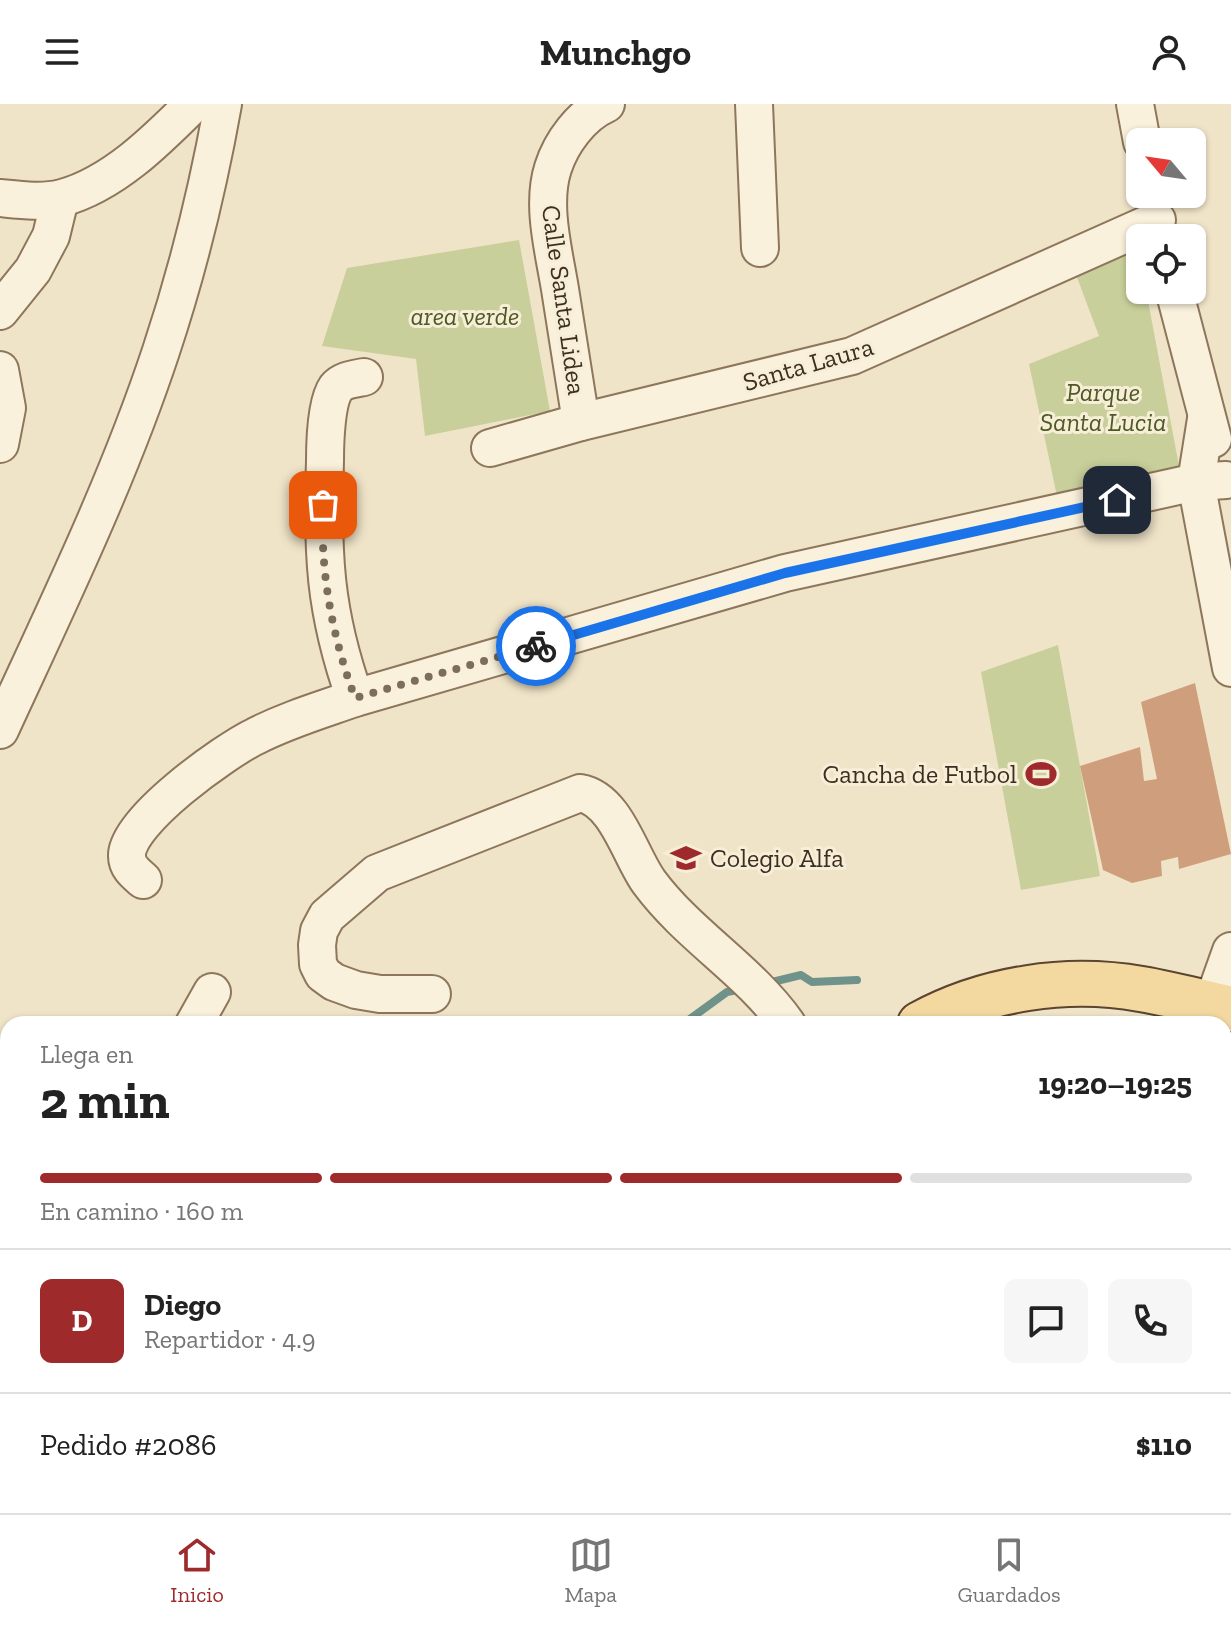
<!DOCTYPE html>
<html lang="es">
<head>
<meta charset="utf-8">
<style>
	body { margin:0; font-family:"Zilla Slab",serif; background:#f6f6f6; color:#222; height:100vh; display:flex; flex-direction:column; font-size:30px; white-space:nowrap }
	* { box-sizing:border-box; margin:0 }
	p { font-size:26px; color:#767676 }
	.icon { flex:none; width:44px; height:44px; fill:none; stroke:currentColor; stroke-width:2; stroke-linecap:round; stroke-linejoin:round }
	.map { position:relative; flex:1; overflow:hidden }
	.drawer { position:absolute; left:0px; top:912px; width:1232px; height:498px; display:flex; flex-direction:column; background:#fff; border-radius:24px 24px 0 0; box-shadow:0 2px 6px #0004 }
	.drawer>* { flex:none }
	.needle { width:52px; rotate:299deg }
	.controls { position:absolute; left:1126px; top:24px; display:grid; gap:16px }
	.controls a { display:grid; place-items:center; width:80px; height:80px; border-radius:12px; background:#fff; box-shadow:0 2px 6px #0004; font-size:40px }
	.pin { position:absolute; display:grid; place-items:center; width:68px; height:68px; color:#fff; margin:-34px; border-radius:16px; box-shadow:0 4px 12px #0006 }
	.courier { position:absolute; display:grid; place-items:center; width:80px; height:80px; margin:-40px; border:6px solid #1a73e8; border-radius:50%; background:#fff; color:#222; box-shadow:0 2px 10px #0007 }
	.summary em { font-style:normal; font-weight:800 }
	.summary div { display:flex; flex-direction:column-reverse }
	.summary { display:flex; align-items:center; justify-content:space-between; height:136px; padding:0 40px }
	h1 { font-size:52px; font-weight:800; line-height:60px }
	.bar { display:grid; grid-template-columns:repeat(4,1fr); gap:12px 8px; align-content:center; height:96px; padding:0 40px }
	.bar i { height:10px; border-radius:6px; background:#e0e0e0 }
	.bar .selected { background:#9e2a2b }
	.bar p { grid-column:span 4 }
	.line { display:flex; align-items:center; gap:20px; padding:0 40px; border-top:2px solid #e0e0e0 }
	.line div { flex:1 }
	.round { display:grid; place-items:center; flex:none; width:84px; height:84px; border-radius:12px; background:#f6f6f6 }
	header { display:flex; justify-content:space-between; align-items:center; height:104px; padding:0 40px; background:#fff; font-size:36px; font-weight:800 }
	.tabs { display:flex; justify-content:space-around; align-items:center; height:112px; border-top:2px solid #e0e0e0; background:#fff; font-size:22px; color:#767676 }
	.tabs a { display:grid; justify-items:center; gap:4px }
	.tabs .selected { color:#9e2a2b }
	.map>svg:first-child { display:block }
	.grass { fill:url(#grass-dots) }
	.park { fill:#c9cf9b }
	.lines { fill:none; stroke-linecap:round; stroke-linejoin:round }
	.stream { stroke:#6f938a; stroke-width:8 }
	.building { fill:#cf9f7d }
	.minor-casing { stroke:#8d765c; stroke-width:40 }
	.major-casing { stroke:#5b4430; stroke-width:48 }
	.minor { stroke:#faf1dc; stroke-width:36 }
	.major { stroke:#f3d9a0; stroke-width:44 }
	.done { stroke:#7c6e5b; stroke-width:8; stroke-dasharray:0 14.4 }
	.route { stroke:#1a73e8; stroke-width:10 }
	.labels { text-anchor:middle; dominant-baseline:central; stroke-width:6; stroke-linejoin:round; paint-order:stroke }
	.street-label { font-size:26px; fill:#3d2e20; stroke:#f7eed8 }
	.park-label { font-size:26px; font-style:italic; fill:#4d5a26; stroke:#f7eed8 }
	.poi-label { font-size:26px; fill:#3d2e20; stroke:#f7eed8; text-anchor:end }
</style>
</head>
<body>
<header><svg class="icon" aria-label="menu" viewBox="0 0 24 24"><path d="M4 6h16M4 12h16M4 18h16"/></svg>Munchgo<svg class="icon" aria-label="person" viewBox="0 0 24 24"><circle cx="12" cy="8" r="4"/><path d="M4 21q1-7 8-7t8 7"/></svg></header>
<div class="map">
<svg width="1231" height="1409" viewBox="0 0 1231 1409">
	<defs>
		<pattern id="grass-dots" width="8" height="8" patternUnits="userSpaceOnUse" patternTransform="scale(2)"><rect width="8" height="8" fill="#c9cf9b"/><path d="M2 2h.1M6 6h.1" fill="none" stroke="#aeb285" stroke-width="1.8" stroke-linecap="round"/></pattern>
	</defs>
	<rect width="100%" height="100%" fill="#f0e4c8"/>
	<polygon class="grass" points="542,1402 648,1402 646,1409 539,1409"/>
	<g class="park">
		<polygon points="519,136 550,307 425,332 416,255 322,242 347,164"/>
		<polygon points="1137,136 1140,152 1140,186 1146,186 1179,362 1058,397 1029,260 1099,232 1072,160"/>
		<polygon points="1058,541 1100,772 1021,786 981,568"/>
	</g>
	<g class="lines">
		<g class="stream">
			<polyline points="764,880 801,871 812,878 857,876"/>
			<polyline points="683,920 727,888 743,885"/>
			<polyline points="147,1409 159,1402"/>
		</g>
	</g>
	<g class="building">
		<polygon points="1195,579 1231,750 1179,765 1178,753 1161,757 1162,772 1132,779 1103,766 1080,662 1140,643 1144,677 1157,675 1141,598"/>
		<polygon points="1224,1098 1231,1100 1231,1409 887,1409 888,1402 1224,1402"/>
	</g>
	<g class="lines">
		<g class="minor-casing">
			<g id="minor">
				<polyline points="754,0 760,144"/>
				<polyline points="1135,0 1142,38"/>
				<path d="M0,94C20,96 43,99 62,94C113,80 156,37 193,0"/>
				<polyline points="1174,186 1213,335"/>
				<polyline points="0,207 33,166 51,132 60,95"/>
				<polyline points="0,266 7,304 0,340"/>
				<polyline points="1206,315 1196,378 1231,564"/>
				<path d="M581,318C574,274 567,230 560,185C554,148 541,101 553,64C561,39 581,11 606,0"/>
				<polyline points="490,344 581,318 852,252 1157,116"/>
				<path d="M355,594C324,507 322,448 325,357C325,339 326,298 336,284C342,276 354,275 364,273"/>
				<path d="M0,626C57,502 118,377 161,247C188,166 208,84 223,0"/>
				<path d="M143,776C135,769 127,763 127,752C125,718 226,646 256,632C287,616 321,606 355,594L785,469L1196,378L1226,376"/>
				<path d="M432,890H380L356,886L334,878L323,870L318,860L317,841L319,827L327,812L377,769L580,689C616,695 630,752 649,778C689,832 749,866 787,920"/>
				<polyline points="194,920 212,888"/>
				<polyline points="1205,920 1231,847"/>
				<polyline points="0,1252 8,1238"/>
				<polyline points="485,1409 487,1402"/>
				<polyline points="822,1409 823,1402"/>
			</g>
		</g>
		<g class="major-casing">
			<g id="major">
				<path d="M920,920C986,884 1067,872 1141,885C1171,890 1201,898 1231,905"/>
				<polyline points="1224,950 1231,952"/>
				<polyline points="677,1409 678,1402"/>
				<polyline points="712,1409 714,1402"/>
			</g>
		</g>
		<use href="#minor" class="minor"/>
		<use href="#major" class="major"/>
	</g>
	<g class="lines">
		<path class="done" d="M323,401C320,468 332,532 355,594L536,542"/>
		<polyline class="route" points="536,542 785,469 1117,396"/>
	</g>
	<defs>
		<g id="stadium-bare" transform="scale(2.4)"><path d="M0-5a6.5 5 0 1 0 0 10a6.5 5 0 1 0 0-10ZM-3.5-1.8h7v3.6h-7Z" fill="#9e2a2b" stroke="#f7eed8" stroke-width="2.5" paint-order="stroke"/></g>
		<g id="school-bare" transform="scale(2.4)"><path d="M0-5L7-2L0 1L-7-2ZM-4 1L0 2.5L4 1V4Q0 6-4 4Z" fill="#9e2a2b" stroke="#f7eed8" stroke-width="2.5" paint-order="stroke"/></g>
	</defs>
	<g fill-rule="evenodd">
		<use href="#stadium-bare" x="1041" y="670"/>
		<use href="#school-bare" x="686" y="754"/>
	</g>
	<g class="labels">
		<g class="street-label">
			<text transform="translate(564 196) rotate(82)">Calle Santa Lidea</text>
			<text transform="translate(808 260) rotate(-16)">Santa Laura</text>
		</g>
		<g class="park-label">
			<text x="465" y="212">area verde</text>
			<text x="1103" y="288">Parque<tspan x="1103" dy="30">Santa Lucia</tspan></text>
		</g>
		<g class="poi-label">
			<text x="1017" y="670">Cancha de Futbol</text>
			<text x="710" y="754" text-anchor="start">Colegio Alfa</text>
		</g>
	</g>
</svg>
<div class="controls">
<a><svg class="needle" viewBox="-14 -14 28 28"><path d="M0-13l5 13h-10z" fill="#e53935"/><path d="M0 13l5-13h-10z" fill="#767676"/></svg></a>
<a><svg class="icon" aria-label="locate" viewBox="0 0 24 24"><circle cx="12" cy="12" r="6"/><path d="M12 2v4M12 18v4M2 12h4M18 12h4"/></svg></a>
</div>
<div class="pin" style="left:323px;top:401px;background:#ea580c"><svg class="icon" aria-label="bag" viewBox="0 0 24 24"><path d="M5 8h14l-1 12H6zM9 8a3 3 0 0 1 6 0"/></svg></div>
<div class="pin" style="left:1117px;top:396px;background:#1f2937"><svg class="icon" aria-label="home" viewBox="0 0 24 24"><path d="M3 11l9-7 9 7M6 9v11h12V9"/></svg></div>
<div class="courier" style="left:536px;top:542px"><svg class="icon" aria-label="bike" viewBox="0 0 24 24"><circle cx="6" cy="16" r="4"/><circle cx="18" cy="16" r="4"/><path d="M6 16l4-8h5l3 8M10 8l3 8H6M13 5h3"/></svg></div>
<section class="drawer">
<div class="summary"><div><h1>2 min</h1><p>Llega en</p></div><em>19:20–19:25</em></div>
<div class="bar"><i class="selected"></i><i class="selected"></i><i class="selected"></i><i></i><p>En camino · 160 m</p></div>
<div class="line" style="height:144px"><b class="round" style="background:#9e2a2b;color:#fff">D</b><div><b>Diego</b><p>Repartidor · 4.9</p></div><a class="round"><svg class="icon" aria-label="chat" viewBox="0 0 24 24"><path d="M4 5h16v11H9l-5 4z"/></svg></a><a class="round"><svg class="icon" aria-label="phone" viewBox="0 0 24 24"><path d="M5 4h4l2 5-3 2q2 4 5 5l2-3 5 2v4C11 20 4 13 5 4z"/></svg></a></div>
<div class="line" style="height:104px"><div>Pedido #2086</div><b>$110</b></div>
</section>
</div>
<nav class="tabs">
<a class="selected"><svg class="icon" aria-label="home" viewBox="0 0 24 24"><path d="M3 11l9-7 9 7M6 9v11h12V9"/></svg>Inicio</a>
<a><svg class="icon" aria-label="map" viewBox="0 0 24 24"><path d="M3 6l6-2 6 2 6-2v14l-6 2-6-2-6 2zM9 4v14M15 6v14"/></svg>Mapa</a>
<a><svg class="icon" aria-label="saved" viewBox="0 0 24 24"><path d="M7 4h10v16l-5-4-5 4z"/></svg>Guardados</a>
</nav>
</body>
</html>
